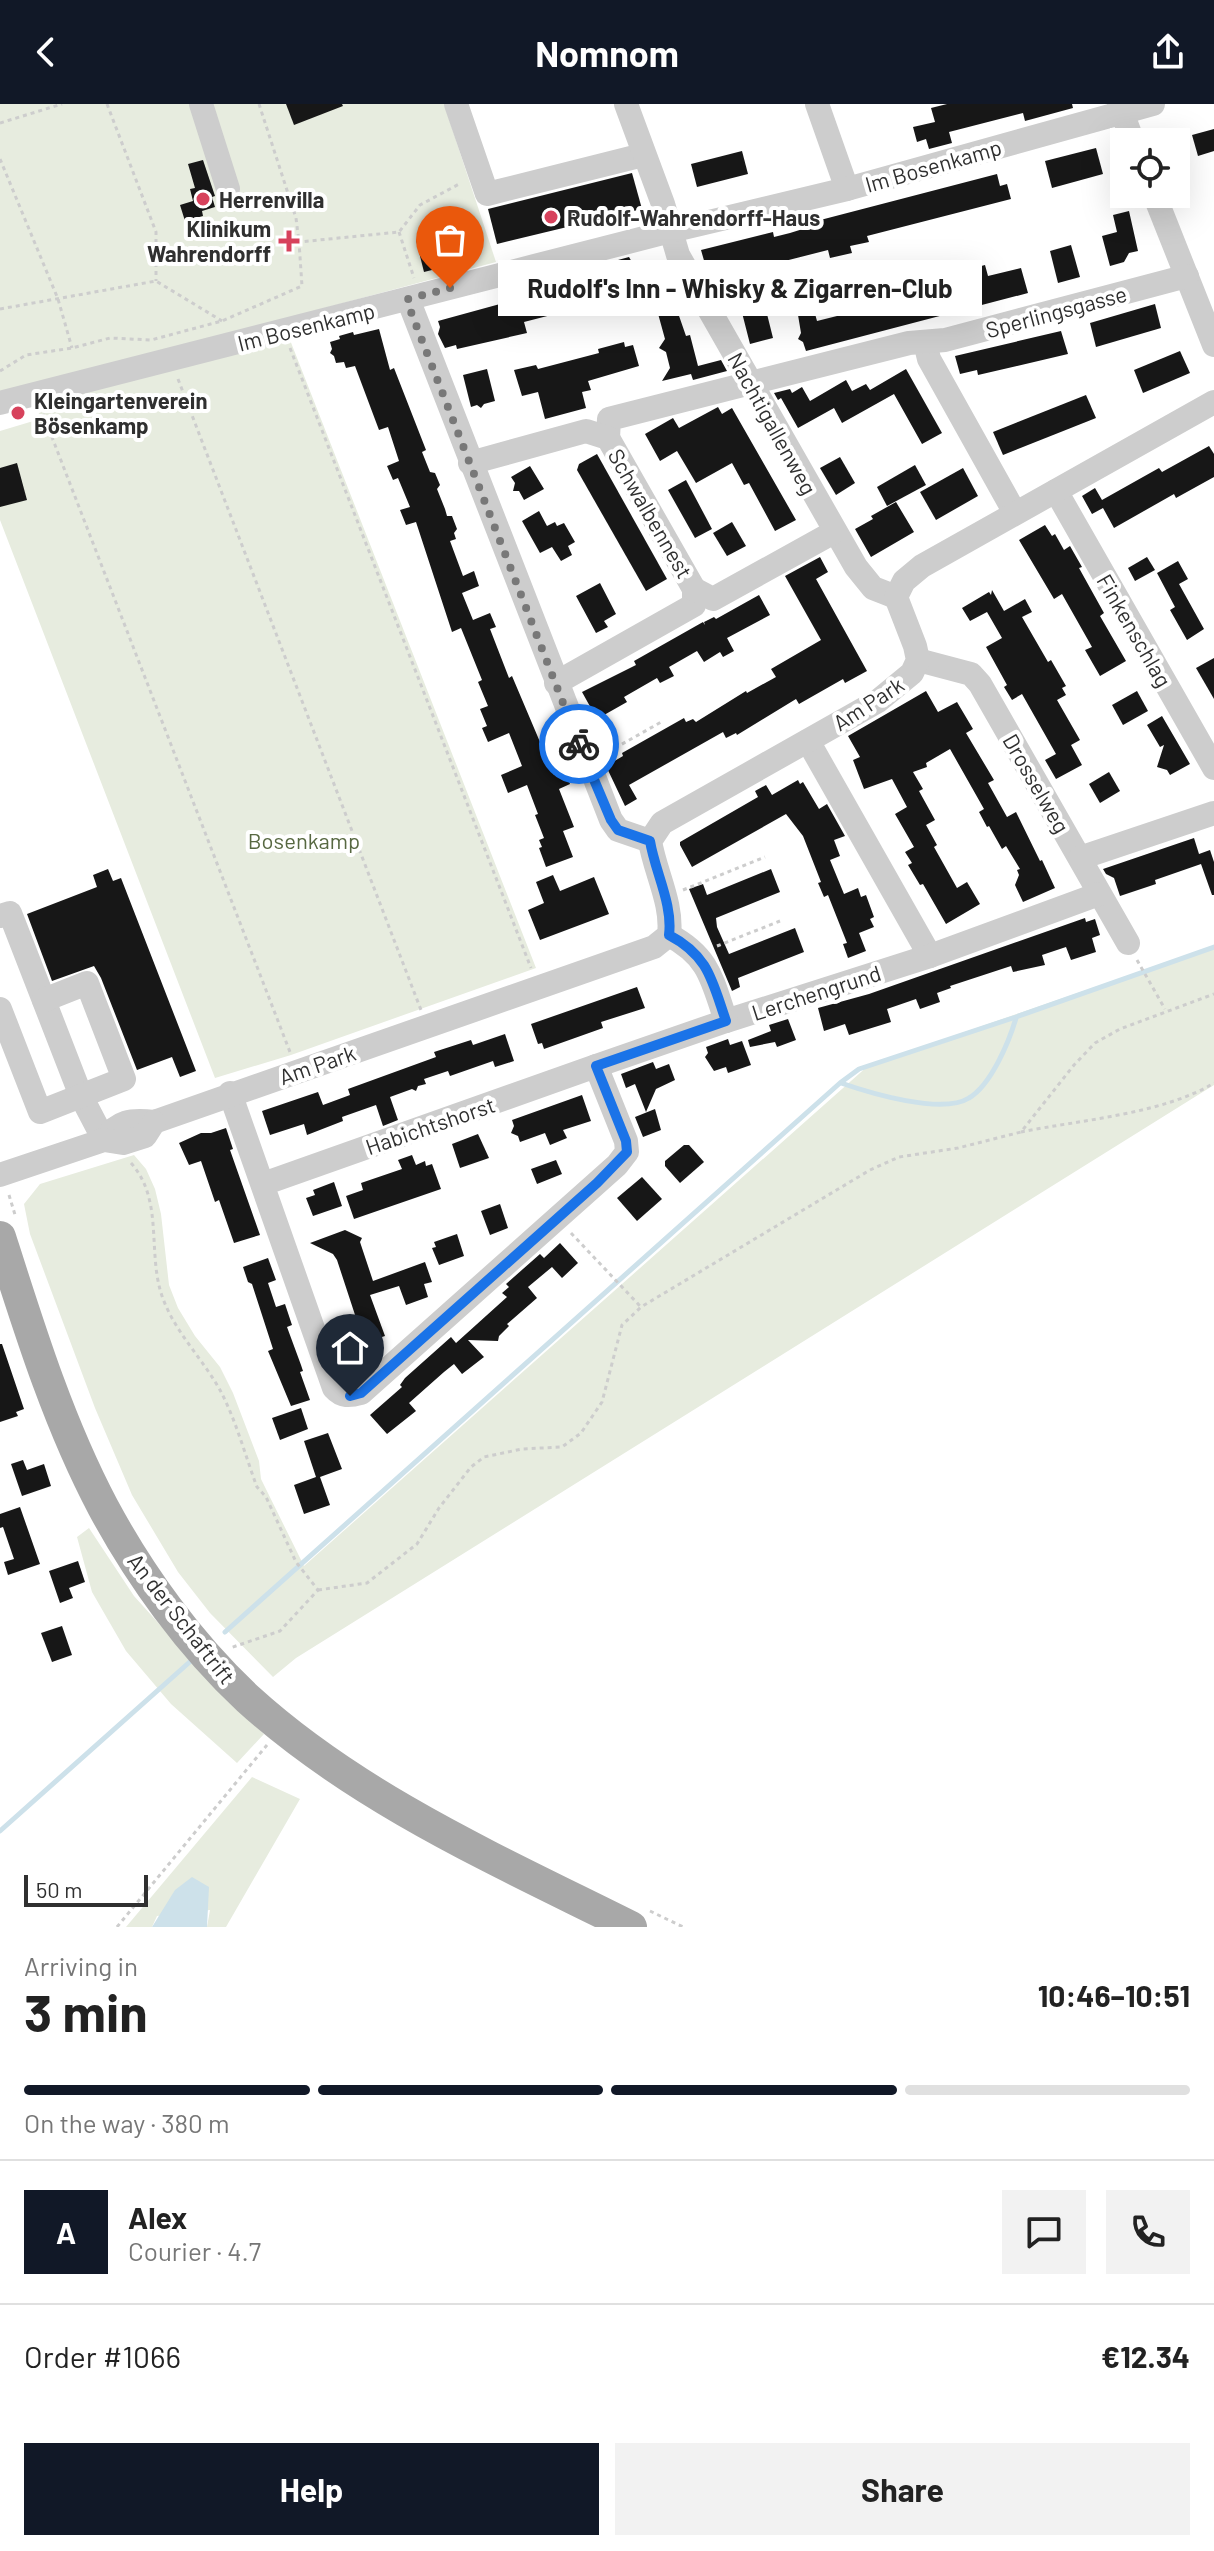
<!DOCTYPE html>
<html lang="en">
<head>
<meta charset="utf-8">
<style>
	body { margin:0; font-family:Barlow,sans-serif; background:#f2f2f2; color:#222; height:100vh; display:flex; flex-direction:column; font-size:30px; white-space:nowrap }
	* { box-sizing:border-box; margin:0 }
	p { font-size:26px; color:#767676 }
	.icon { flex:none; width:44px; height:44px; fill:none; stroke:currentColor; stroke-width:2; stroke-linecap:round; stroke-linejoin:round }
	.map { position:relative; height:1823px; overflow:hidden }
	.sheet { display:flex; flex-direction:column; background:#fff; flex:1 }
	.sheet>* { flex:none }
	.tools { position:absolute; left:1110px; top:24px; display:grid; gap:16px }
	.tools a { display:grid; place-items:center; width:80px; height:80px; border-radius:0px; background:#fff; box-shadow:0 8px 32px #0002; font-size:40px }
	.scale { position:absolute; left:24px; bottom:20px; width:124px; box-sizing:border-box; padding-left:8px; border:4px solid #303030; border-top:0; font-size:22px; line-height:28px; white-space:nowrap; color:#303030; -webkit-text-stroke:6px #fff; paint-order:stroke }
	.pin { position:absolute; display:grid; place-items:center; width:68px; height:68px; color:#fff; margin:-82px -34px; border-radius:50% 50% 50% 0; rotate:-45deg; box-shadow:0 0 8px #0007 }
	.pin .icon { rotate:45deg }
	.courier { position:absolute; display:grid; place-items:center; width:80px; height:80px; margin:-40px; border:6px solid #1a73e8; border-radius:50%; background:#fff; color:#222; box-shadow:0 2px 10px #0007 }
	.bubble { position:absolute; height:56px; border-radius:0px; background:#fff; box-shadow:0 8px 32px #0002; font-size:26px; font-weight:700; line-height:56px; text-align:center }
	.headline em { font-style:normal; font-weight:700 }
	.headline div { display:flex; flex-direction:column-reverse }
	.headline { display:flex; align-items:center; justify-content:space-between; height:136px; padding:0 24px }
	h1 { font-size:52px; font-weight:700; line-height:60px }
	.bar { display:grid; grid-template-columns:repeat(4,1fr); gap:12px 8px; align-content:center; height:96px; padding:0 24px }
	.bar i { height:10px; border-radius:6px; background:#e0e0e0 }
	.bar .selected { background:#111827 }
	.bar p { grid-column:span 4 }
	.line { display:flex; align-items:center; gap:20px; padding:0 24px; border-top:2px solid #e0e0e0 }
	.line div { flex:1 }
	.round { display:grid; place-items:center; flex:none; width:84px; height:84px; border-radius:0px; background:#f2f2f2 }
	.button { display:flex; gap:16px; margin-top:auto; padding:16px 24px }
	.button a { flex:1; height:92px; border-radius:0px; background:#111827; color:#fff; font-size:32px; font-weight:700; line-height:92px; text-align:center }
	.button a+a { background:#f2f2f2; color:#222 }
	header { display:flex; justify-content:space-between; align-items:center; height:104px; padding:0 24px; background:#111827; color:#fff; font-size:36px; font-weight:700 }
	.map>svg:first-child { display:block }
	.green { fill:#e7ecdf }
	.water { fill:#cde1ea }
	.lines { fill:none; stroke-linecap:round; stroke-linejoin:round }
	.stream { stroke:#cde1ea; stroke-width:5 }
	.building { fill:#171717 }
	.path { stroke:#cdcdcd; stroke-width:3; stroke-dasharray:4 4; stroke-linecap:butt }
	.minor { stroke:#cdcdcd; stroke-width:24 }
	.major { stroke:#a8a8a8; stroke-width:32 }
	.done { stroke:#787878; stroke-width:8; stroke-dasharray:0 14.4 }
	.route { stroke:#1a73e8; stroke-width:10 }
	.poi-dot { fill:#d7425c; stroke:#fff; stroke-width:3 }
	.labels { text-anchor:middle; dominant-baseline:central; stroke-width:8; stroke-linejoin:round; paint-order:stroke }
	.street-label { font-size:22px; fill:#303030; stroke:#fff }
	.poi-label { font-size:22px; font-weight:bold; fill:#303030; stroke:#fff; text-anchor:start }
	.park-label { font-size:22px; fill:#576841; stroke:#fff }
</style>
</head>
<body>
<header><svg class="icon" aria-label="back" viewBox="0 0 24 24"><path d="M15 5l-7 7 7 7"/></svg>Nomnom<svg class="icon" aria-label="share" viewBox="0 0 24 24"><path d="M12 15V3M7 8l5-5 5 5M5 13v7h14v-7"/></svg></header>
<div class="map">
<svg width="1214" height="1823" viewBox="0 0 1214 1823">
	<rect width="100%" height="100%" fill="#fff"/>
	<g class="green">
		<polygon points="0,0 444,0 496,158 0,291"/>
		<polygon points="290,236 536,864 291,951 215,974 0,416 0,327 40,315 37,301"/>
		<polygon points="1214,842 1214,981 296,1554 273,1573 210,1509 178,1468 132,1391 95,1304 30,1130 24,1100 40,1080 134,1051 146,1065 155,1085 161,1110 169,1181 178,1204 195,1232 220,1263 233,1289 259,1357 261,1375 304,1462 869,961"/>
		<polygon points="89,1424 134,1492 197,1562 264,1630 237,1659 171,1600 126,1547 92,1488 77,1433"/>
		<polygon points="252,1673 300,1695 226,1823 207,1823 210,1806 157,1812 152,1823 126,1823"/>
	</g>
	<polygon class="water" points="192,1773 209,1783 207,1823 152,1823 175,1786"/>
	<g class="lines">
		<g class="stream">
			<path d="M841,979C870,989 942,1011 969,994C991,981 1009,938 1016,914"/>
			<polyline points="225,1528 840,979 859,965 1016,913 1214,843"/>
			<polyline points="0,1727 193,1555"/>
		</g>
	</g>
	<g class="building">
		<polygon points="286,0 342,0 343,2 294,21"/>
		<polygon points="947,0 1072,0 1073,4 1025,17 1023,9 949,28 952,39 929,45 926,35 917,38 913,23 935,18 931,4"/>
		<polygon points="1214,25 1214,47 1198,52 1192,31"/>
		<polygon points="1096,44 1103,70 1052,84 1045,57"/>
		<polygon points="742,47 748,70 697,83 691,60"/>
		<polygon points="203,56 215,92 212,93 215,103 202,107 203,112 185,117 180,101 193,97 190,85 195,84 188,60"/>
		<polygon points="632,69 642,105 497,140 488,105"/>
		<polygon points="997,70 1000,82 1007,80 1011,95 867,132 869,138 850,142 852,149 830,154 828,146 773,160 774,163 762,166 759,156 714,168 709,168 705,160 701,146 773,128 774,133 790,129 806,124 805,120"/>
		<polygon points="1129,107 1138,147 1129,149 1124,158 1110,162 1102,132 1117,128 1113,111"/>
		<polygon points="436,131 444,163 424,168 416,136"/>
		<polygon points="1071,141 1080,173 1058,179 1050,147"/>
		<polygon points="629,153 640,172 654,164 677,206 686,232 690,231 698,262 721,256 727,267 693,276 691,270 662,277 670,264 666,248 659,244 665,235 657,206 649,210 644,204 618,156"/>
		<polygon points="985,161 988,172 1021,164 1028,189 806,247 803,238 798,235 801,229 798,211 814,206 817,217 885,200 925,189 922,178 938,174 941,184 973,176 970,165"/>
		<polygon points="606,171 614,201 591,207 590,201 524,218 527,229 457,245 456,241 445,244 438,230 440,223 438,217"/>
		<polygon points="750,190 752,197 763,194 773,234 750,240 738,193"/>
		<polygon points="1155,200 1161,224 1096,243 1090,219"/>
		<polygon points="379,225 390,266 394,264 426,346 422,348 430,368 435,369 440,381 437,385 445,405 447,412 452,412 457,425 454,429 456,435 450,437 463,472 474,467 479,482 462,489 473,516 490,509 496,523 490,525 509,574 512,572 554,671 565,666 570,680 559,685 574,723 563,727 573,753 546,763 539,744 542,743 539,736 544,734 535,711 538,710 527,681 508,689 501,671 522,662 509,629 488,638 482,624 487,622 480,605 488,602 478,578 482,576 461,524 452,528 416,418 406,421 400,406 410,403 398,374 393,376 387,362 399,357 388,323 379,326 355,262 346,264 344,258 336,259 334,252 330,249 332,245 330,238 340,235 339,232 353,228 354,231"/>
		<polygon points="1061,227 1068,250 978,271 977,266 960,270 955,252"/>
		<polygon points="624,238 625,243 633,241 639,262 588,277 591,286 582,288 586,304 545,315 538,288 522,292 514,266 536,261 538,265 599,249 598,245"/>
		<polygon points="1180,247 1190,269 1143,289 1134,266"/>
		<polygon points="487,265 495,297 484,300 481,304 477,301 471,303 463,271"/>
		<polygon points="906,265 942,329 922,340 894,290 842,319 834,304 798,324 781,294 778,296 774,289 790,285 792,289 802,283 810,297 846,276 852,287 866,280 870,286"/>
		<polygon points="1086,291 1096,314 1003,351 993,328"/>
		<polygon points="718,303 722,310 732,304 796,416 775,427 749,379 744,381 732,359 696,379 677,347 660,357 645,330 673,314 679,324"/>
		<polygon points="1209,342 1214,350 1214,373 1176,394 1174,390 1114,424 1103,404 1092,410 1082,392 1095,384 1102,396 1159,364 1162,368"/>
		<polygon points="597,350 667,475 646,487 577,366 579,360"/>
		<polygon points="840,353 855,379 836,391 820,364"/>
		<polygon points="17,359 27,396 0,403 0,364"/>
		<polygon points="915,361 926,381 887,402 877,383"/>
		<polygon points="530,362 544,385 524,396 519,387 513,387 515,379 511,373"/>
		<polygon points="963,364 978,392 936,416 920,388"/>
		<polygon points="686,376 712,425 695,434 668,386"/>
		<polygon points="896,398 914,428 871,453 855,425 873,415 871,412"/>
		<polygon points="539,407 547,422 555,418 557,422 564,419 575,438 568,442 572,451 561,457 552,443 540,449 522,417"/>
		<polygon points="732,418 746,442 727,452 713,429"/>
		<polygon points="1045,421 1052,432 1055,430 1064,446 1070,442 1082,463 1079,464 1104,509 1100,512 1126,557 1100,572 1085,546 1092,543 1062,490 1054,495 1019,436"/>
		<polygon points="820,453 828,468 816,475 867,567 845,579 843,575 799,600 796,595 737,631 736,629 726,634 723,628 629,681 637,695 625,702 606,662 623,652 622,649 684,614 686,618 693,615 696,618 746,587 747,589 776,573 771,565 821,536 785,472"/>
		<polygon points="1147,453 1155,466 1135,477 1128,464"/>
		<polygon points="1178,457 1188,475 1179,480 1204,525 1187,536 1170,506 1175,503 1157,469"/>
		<polygon points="600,479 616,510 604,517 608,523 596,529 576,492"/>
		<polygon points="992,486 1004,507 1025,495 1032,508 1022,513 1048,558 1051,556 1066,582 1062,584 1066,591 1057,596 1080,636 1071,641 1082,661 1056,675 1045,656 1056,650 1022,590 1012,596 1004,583 1007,581 986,543 1002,534 987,508 970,517 962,504 989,488 991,491"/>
		<polygon points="759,491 770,511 727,534 734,547 723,553 720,548 704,558 697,547 669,563 674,572 660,579 657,574 624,593 627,598 597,615 582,588 636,561 634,557 703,518 705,521 704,518 714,513 716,515"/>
		<polygon points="1214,554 1214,595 1196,564"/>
		<polygon points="926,587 938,608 957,598 973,625 966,629 994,676 988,679 1007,713 1016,708 1040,757 1042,756 1055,784 1023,798 1015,781 1019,771 1017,766 1020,765 1006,742 1002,745 989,722 987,723 979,708 984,705 950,645 926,659 927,663 913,668 923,685 919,687 935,716 926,721 937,741 934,743 957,784 967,778 980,800 946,820 923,780 920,781 908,761 912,759 905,748 914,743 895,710 907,703 892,675 864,685 853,656 860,653 848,632"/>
		<polygon points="1137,587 1148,607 1123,621 1112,601"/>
		<polygon points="1162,612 1190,660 1170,671 1167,666 1157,663 1164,641 1160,643 1147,621"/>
		<polygon points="1109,668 1120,687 1100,699 1089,680"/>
		<polygon points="798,676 800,680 803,678 819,705 827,700 845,732 834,736 840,752 830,756 844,790 858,784 861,793 866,791 874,813 870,815 874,823 859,829 866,847 848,854 843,840 847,839 828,791 824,793 818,779 821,778 803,732 786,710 692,763 680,741 680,738 758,693 755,687 766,681 772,691"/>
		<polygon points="1194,734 1199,750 1210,746 1214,758 1214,791 1212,791 1201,760 1155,776 1156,780 1120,792 1114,774 1106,770 1103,765"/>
		<polygon points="108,765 113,777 121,774 196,967 180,973 172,953 137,966 101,874 94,862 52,877 27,810 97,783 93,771"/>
		<polygon points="771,765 780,788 716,814 717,823 729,850 795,824 804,848 738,874 740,883 732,887 689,785 703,780 707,791"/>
		<polygon points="553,771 560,787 594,773 609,810 540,836 528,806 544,799 536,778"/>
		<polygon points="1085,814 1086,818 1095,815 1100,831 1092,834 1096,848 1071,856 1066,843 1042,851 1045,861 1013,868 1011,862 950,882 951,884 937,889 940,898 920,905 916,895 887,905 891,918 849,931 845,920 824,927 818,904 869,890"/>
		<polygon points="637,883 645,904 601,918 603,924 544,945 542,939 538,940 531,920"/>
		<polygon points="788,915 796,936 777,943 775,938 750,943 748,936 771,927 769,921"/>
		<polygon points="505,930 514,957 495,963 493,957 450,972 448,967 424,975 426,980 418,982 416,987 412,985 390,993 398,1016 383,1022 376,1001 342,1013 343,1017 307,1031 304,1020 270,1031 262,1007 318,988 323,1001 350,991 348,985 436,953 434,948 471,936 473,941"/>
		<polygon points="728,935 730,941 742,937 751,961 728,969 726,963 714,967 705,953 708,949 706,943"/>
		<polygon points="653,958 656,965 669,960 675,976 656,985 646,1008 635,980 626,984 621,970"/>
		<polygon points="582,991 591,1017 563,1026 567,1034 550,1041 545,1029 520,1038 518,1032 511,1029 514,1022 512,1016"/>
		<polygon points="655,1005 661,1026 643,1033 635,1013"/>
		<polygon points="226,1024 233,1045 230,1046 260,1131 234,1139 219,1096 215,1098 201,1057 189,1061 179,1039 201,1029 211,1029"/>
		<polygon points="478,1030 489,1054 460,1064 452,1040"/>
		<polygon points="684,1041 689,1041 704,1058 680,1079 665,1062 665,1057"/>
		<polygon points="412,1051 416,1061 425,1057 426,1062 432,1060 441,1085 354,1115 346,1092 363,1086 361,1079 402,1065 398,1056"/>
		<polygon points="556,1056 562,1070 537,1080 531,1065"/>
		<polygon points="642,1073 662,1095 637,1117 617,1094"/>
		<polygon points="334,1078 342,1102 313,1112 306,1094 315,1091 313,1086"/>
		<polygon points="500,1100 508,1124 490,1131 481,1107"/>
		<polygon points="345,1126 362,1134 360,1138 373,1177 425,1158 432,1178 424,1180 428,1193 406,1201 399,1182 370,1191 385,1232 357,1241 350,1223 358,1220 337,1156 333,1150 310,1139"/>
		<polygon points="457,1130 464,1152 439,1161 432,1144 436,1143 434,1138"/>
		<polygon points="560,1139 578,1159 562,1174 552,1163 528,1183 537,1194 507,1220 509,1222 499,1232 498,1237 468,1236 484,1253 462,1270 454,1260 444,1268 409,1299 416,1307 387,1330 370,1311 402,1283 400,1281 405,1274 451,1233 456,1239 507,1193 502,1189 509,1183 506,1180 540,1150 549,1159 544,1154"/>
		<polygon points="268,1154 276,1176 268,1179 276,1203 285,1200 292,1221 287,1223 301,1261 303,1267 300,1268 310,1296 291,1302 268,1247 273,1245 252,1180 248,1178 243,1163"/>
		<polygon points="0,1240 2,1240 24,1305 16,1308 18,1312 0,1318"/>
		<polygon points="301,1304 308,1325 280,1336 272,1314"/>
		<polygon points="328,1329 342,1365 320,1373 330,1401 304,1410 294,1381 316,1373 304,1337"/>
		<polygon points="23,1356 27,1366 44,1360 51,1382 22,1392 11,1360"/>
		<polygon points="20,1403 40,1460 8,1471 4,1458 14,1455 3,1423 0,1424 0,1410"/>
		<polygon points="78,1457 85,1478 69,1484 73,1494 60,1499 49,1467"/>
		<polygon points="62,1522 72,1551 52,1558 41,1529"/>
	</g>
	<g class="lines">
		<g class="path">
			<polyline points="107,0 156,128 156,177"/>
			<polyline points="259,0 296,114 299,138"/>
			<polyline points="0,19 62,0"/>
			<polyline points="0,55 58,195 72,244"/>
			<polyline points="399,128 414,174"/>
			<polyline points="0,205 156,177 222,217"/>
			<polyline points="290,244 531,864"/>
			<polyline points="0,267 26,251 72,244 110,234 151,236 222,217 302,182 299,138 399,128 420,101 461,79"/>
			<polyline points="178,275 421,906"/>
			<polyline points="43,310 290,948"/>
			<polyline points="608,648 663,617"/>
			<polyline points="683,786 765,753"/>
			<polyline points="717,842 780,817"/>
			<polyline points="1137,856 1165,905"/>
			<path d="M1021,1028C1080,1016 1163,1010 1214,979"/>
			<path d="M131,1059C164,1096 147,1148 162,1192C174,1227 202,1254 220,1286C236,1316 245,1351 257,1383L266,1393L296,1458L318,1486L280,1527L230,1544"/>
			<polyline points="9,1091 16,1114"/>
			<polyline points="571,1129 640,1202"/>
			<polyline points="318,1486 367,1479 417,1440 439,1404 471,1363 484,1353 522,1345 562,1343 581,1329 602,1298 622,1221 641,1203 870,1066 899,1053 958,1044 1021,1028 1074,961 1095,939 1120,925 1214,890"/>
			<polyline points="650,1807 683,1823"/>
			<polyline points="117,1823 267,1641"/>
		</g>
		<g class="minor">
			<polyline points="201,0 228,85"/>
			<polyline points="456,0 487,90 643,51"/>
			<polyline points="626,0 663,100 678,151 856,463 873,484 896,493"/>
			<polyline points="817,0 847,85"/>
			<polyline points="1119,0 1133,38"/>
			<polyline points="1154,90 1214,241"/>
			<polyline points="408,195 611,716 618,726 650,737"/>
			<polyline points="925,238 929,255 1015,409"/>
			<polyline points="0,299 671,127 847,85 1153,0"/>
			<polyline points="608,334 609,315 909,239 945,236 1187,172"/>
			<polyline points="470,359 586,327 608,334 694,485 694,501 556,579"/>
			<polyline points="1056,387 1214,664"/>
			<polyline points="694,485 713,495 834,428"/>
			<polyline points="918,556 971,570 980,580 1128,839"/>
			<polyline points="808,637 930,852"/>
			<polyline points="1080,754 1214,709"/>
			<polyline points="0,812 10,809 81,992 104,1036"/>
			<path d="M669,831C710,853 712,876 726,917L930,852L1099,790"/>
			<polyline points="0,905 40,1008 124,975 87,879 44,896"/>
			<polyline points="596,962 726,917"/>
			<path d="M230,989L334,1284C342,1293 350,1292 361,1289L617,1061L627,1048L626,1037L596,962L263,1080"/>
			<path d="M104,1036C118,1017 131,1015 154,1018L654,843L669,831C673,800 655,768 650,737L662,719L878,597L912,569L918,556L915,542L896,493L904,477L922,462L1214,298"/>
			<polyline points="0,1071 104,1036 123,1039 145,1032 154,1018"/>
		</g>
		<path class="major" d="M0,1133C29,1224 58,1318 103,1403C140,1472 190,1541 248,1595C358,1695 499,1757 631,1823"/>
	</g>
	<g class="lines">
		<polyline class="done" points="450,184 408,195 411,208 579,640"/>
		<path class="route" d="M350,1292L361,1289L597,1079L627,1048L626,1037L596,962L726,917C712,877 709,852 669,831C673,800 655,768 650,737L618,726L611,716L579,640"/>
	</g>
	<g class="poi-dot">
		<circle cx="203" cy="95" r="8"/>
		<circle cx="551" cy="113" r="8"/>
		<path d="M285 125h8v8h8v8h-8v8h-8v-8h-8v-8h8z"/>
		<circle cx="18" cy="309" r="8"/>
	</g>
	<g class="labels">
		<g class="street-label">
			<text transform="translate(933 61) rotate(-16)">Im Bosenkamp</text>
			<text transform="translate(1056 207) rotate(-15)">Sperlingsgasse</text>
			<text transform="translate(306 222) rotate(-14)">Im Bosenkamp</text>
			<text transform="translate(773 319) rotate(61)">Nachtigallenweg</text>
			<text transform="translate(651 409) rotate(60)">Schwalbennest</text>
			<text transform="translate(1135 526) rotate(60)">Finkenschlag</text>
			<text transform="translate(868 599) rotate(-33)">Am Park</text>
			<text transform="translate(1037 679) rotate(60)">Drosselweg</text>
			<text transform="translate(816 888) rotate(-18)">Lerchengrund</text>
			<text transform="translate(317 960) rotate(-19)">Am Park</text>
			<text transform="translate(430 1021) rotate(-19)">Habichtshorst</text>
			<text transform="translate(182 1514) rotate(52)">An der Schaftrift</text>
		</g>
		<g class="poi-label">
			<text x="219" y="95">Herrenvilla</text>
			<text x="567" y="113">Rudolf-Wahrendorff-Haus</text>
			<text x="271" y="124" text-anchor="end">Klinikum<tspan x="271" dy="25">Wahrendorff</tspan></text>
			<text x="34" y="296">Kleingartenverein<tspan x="34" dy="25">Bösenkamp</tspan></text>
		</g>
		<g class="park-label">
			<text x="304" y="736">Bosenkamp</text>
		</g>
	</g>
</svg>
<div class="tools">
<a><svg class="icon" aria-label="locate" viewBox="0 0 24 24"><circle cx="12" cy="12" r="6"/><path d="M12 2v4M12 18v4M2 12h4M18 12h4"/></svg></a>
</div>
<div class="scale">50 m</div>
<div class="pin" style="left:450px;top:184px;background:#ea580c"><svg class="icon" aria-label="bag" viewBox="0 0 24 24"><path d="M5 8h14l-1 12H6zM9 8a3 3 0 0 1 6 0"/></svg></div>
<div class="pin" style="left:350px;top:1292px;background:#1f2937"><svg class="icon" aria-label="home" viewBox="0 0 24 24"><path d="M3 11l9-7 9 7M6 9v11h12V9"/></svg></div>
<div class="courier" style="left:579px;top:640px"><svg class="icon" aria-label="bike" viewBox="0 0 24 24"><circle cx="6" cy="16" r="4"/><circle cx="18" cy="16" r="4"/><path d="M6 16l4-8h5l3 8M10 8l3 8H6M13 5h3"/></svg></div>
<div class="bubble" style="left:498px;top:156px;width:484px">Rudolf's Inn - Whisky &amp; Zigarren-Club</div>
</div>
<section class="sheet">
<div class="headline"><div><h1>3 min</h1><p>Arriving in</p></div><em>10:46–10:51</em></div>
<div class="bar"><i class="selected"></i><i class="selected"></i><i class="selected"></i><i></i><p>On the way · 380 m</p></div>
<div class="line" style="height:144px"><b class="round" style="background:#111827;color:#fff">A</b><div><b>Alex</b><p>Courier · 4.7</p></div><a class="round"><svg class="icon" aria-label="chat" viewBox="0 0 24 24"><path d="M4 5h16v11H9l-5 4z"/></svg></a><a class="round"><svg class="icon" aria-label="phone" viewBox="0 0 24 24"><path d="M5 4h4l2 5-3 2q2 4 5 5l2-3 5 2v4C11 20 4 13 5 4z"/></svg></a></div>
<div class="line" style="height:104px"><div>Order #1066</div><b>€12.34</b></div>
<div class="button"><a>Help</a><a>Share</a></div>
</section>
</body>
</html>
